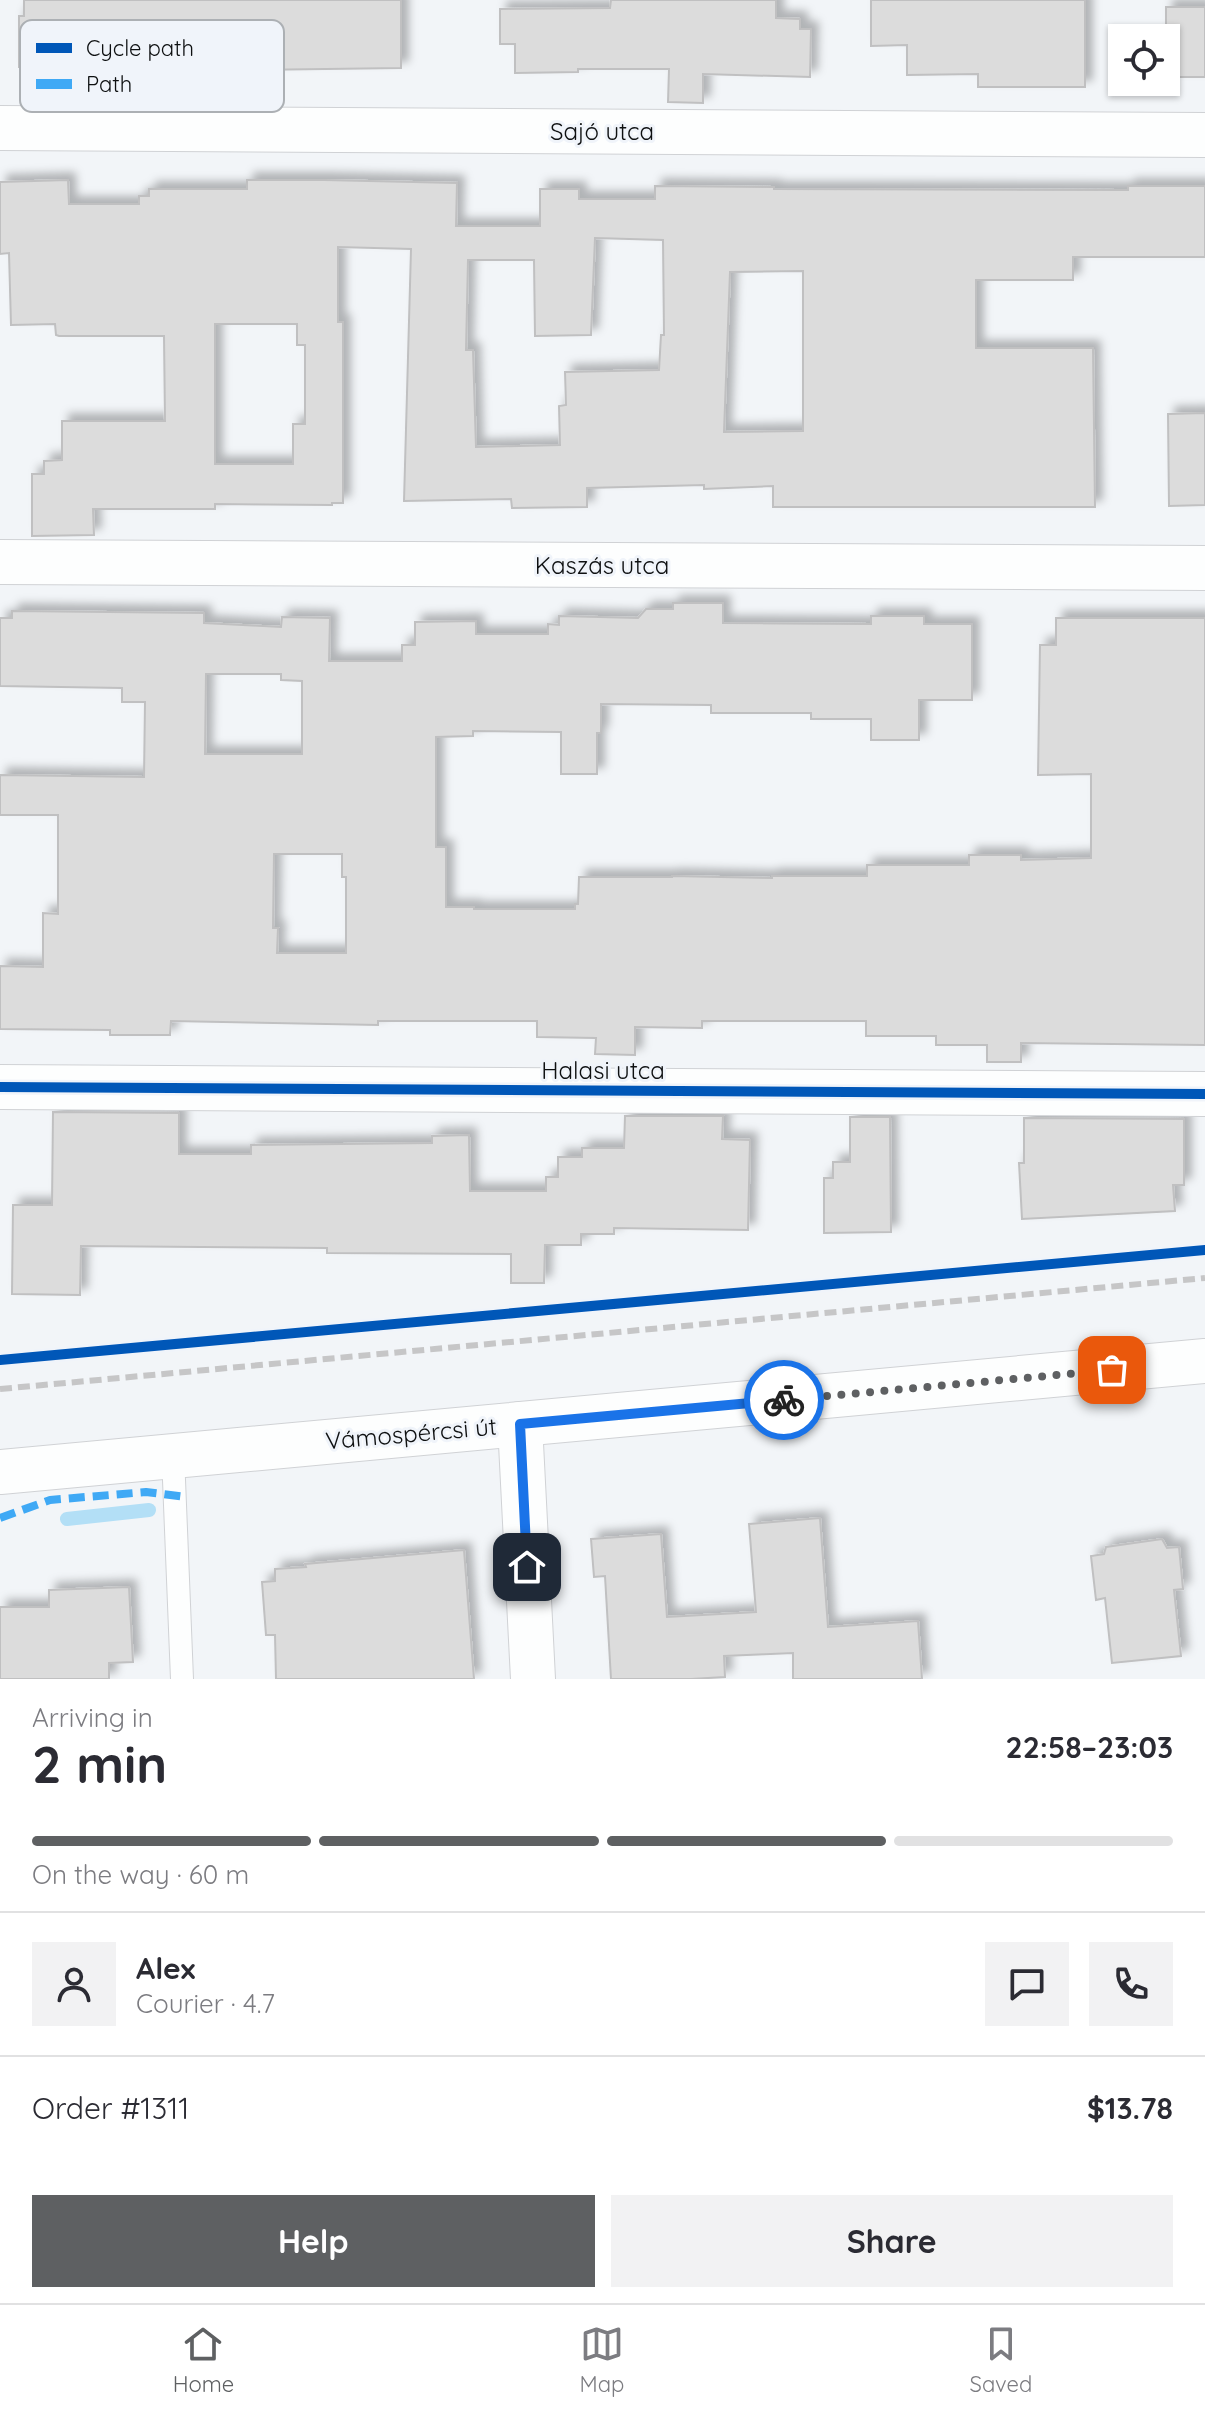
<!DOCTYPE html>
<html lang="en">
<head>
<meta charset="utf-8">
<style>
	body { margin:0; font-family:Quicksand,sans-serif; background:#f2f2f3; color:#2b2b33; height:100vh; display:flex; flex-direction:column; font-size:30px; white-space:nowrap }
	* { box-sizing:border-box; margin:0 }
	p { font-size:26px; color:#7c7c81 }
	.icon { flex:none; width:44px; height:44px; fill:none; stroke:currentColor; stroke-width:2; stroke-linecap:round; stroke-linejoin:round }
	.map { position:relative; height:1679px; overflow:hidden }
	.side { display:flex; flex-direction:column; background:#fff; flex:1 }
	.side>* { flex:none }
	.controls { position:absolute; left:1108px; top:24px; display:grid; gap:16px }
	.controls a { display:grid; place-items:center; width:72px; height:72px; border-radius:0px; background:#fff; box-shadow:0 2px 6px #0004; font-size:40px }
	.pin { position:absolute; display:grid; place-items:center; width:68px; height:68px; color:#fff; margin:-34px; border-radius:16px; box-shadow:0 4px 12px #0006 }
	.courier { position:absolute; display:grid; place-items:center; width:80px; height:80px; margin:-40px; border:6px solid #1a73e8; border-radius:50%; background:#fff; color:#222; box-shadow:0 2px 10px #0007 }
	.head em { font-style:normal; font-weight:700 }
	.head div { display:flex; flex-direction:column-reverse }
	.head { display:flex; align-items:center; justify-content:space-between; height:136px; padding:0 32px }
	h1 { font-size:52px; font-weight:700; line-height:60px }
	.bar { display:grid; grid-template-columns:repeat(4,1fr); gap:12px 8px; align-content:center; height:96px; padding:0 32px }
	.bar i { height:10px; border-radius:6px; background:#e1e1e2 }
	.bar .selected { background:#5e6062 }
	.bar p { grid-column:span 4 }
	.line { display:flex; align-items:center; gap:20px; padding:0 32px; border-top:2px solid #e1e1e2 }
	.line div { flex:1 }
	.round { display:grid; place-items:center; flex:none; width:84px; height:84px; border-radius:0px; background:#f2f2f3 }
	.button { display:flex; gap:16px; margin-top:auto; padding:16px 32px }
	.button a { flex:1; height:92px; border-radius:0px; background:#5e6062; color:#fff; font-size:32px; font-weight:700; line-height:92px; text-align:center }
	.button a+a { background:#f2f2f3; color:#2b2b33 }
	.menu { display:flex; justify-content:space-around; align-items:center; height:112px; border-top:2px solid #e1e1e2; background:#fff; font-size:22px; color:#7c7c81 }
	.menu a { display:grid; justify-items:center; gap:4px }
	.menu .selected { color:#5e6062 }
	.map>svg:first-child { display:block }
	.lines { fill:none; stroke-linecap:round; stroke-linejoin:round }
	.stream { stroke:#b3dff6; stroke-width:14 }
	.building { fill:#dcdcdc; stroke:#c0c0c1; stroke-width:2; fill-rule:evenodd; filter:url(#shadow) }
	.service-casing { stroke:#d0d2d5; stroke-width:24 }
	.minor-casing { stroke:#d0d2d5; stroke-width:46 }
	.primary-casing { stroke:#d0d2d5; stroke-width:46 }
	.service { stroke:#fdfefe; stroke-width:22 }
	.minor { stroke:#fdfefe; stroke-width:44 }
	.primary { stroke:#fdfefe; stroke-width:44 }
	.rail { stroke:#c6c6c7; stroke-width:6; stroke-dasharray:12 6; stroke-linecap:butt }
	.quiet { stroke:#3fa9f5; stroke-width:8; stroke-dasharray:16 8; stroke-linecap:butt }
	.cycleway-casing { stroke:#f0f4fa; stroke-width:15 }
	.cycleway { stroke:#0057b8; stroke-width:10 }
	.done { stroke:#5e6062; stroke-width:8; stroke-dasharray:0 14.4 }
	.route { stroke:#1a73e8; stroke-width:10 }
	.labels { text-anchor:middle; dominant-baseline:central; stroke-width:6; stroke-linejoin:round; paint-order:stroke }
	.street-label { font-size:24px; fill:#0e1011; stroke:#f0f4fa }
	.key { fill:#f0f4fa; stroke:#acb0b4; stroke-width:2 }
	.key-label { font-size:22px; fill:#0e1011 }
</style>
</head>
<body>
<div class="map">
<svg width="1205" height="1679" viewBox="0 0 1205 1679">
	<defs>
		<filter id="shadow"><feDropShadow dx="7" dy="-7" stdDeviation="4" flood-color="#0004"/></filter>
	</defs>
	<rect width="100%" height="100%" fill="#f2f5f8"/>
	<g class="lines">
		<polyline class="stream" points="67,1519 149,1510"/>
	</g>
	<g class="building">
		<polygon points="24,0 401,0 401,68 251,70 251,68 19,67 19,16 24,16"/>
		<polygon points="611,0 776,0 776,18 800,19 800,29 811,29 810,77 703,74 703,103 668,102 669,69 578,69 578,72 515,73 515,44 500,44 500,9 610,8"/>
		<polygon points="871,0 1085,0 1085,87 978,87 978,74 907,75 907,45 871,46"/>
		<rect x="1166" y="7" width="39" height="70"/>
		<path d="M68,180L69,204H139V196H149V189H247V180H324L457,183L456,226H540V189H579V199H655V186L774,187V189L1128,190V186H1205V257H1073V280H976V348H1093L1095,507H773V486L704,489V485L587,488V507L512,508L511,499L404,501L411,249L338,247V322H343V503H332V505L215,504V509H93L94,535L32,536V474H44V461L62,460V421H165L164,336H59L56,335L55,324L11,325L9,253L0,254V182ZM595,238L663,240L664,335H661L659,370L565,372L566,405L559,406L560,445L476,447L473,350H466L468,260H534L535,336L591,335ZM803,271V431L724,432L730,272ZM215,324H297V345H305V424H293V464H215Z"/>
		<polygon points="1205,413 1205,505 1169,506 1168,414"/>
		<path d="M673,603H723V623L871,624V616H924V624H972V700H919V740H871V719H811V713H711V705L601,704V733H597V774H561V732L473,731V736L436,737V847H446V907H474V909H575V904H578L579,877H672V876L772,878V876H867V865H969V855H1021V860L1091,858V774L1038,775L1040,645H1056V618H1205V1045L1021,1043V1062H987V1045H936V1036H866V1021H702V1028L635,1027V1055L595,1054L596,1038L537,1037V1021H378V1025L171,1021L170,1035H110V1030L0,1029V966L43,967V913L58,914V815H0V775L144,777L145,702H122V688L0,686V618H12V611L204,613V623L281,627L282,617L330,618L329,661H402V645H415V622L476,621V634H548V624L559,625V616L638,618L646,609H673ZM206,674H281V680L302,681V754H205ZM274,854H342V877H346V953H277L278,928H273Z"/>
		<polygon points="53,1112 179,1113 179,1154 251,1154 251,1145 432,1143 432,1136 469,1135 470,1191 546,1191 546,1177 558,1177 558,1157 582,1157 582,1148 624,1148 625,1116 723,1116 722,1139 750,1140 748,1230 614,1228 614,1234 581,1234 581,1245 545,1245 544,1283 511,1283 511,1254 327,1253 327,1248 81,1246 80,1295 12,1294 13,1205 52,1205"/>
		<polygon points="850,1117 890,1117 891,1232 824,1233 824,1178 833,1178 833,1162 850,1162"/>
		<polygon points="1024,1118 1184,1119 1184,1185 1173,1185 1175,1211 1022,1219 1019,1163 1024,1163"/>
		<polygon points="820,1518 828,1627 918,1621 922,1679 793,1679 793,1653 724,1656 725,1677 691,1679 611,1679 605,1576 594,1577 591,1539 661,1534 667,1617 756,1612 749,1524"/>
		<polygon points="1162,1539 1167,1548 1179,1547 1183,1589 1174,1590 1181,1656 1112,1663 1105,1598 1096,1600 1091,1556 1104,1554 1106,1547"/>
		<polygon points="464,1550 474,1679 276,1679 275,1635 266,1635 262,1582 275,1581 275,1569 306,1567 305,1564"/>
		<polygon points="129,1587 133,1662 109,1663 109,1679 0,1679 0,1607 49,1607 49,1590"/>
	</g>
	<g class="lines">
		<g class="service-casing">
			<polyline id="service" points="173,1455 182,1679"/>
		</g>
		<g class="minor-casing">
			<g id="minor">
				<polyline points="0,128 1205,135"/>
				<polyline points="0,562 1205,568"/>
				<polyline points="0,1087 1205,1094"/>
				<polyline points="520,1424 533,1679"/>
			</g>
		</g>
		<g class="primary-casing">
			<polyline id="primary" points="0,1472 1205,1361"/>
		</g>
		<use href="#service" class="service"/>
		<use href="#minor" class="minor"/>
		<use href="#primary" class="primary"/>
		<polyline class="rail" points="0,1389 1205,1278"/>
		<polyline class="quiet" points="0,1518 50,1500 146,1492 186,1497"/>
		<g class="cycleway-casing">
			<g id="cycleway">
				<polyline points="0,1087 1205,1094"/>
				<polyline points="0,1360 1205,1250"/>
			</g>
		</g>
		<use href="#cycleway" class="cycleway"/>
	</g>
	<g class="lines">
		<polyline class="done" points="784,1400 1112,1370"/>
		<polyline class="route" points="527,1567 520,1424 784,1400"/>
	</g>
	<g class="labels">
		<g class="street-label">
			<text x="602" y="131">Sajó utca</text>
			<text x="602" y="565">Kaszás utca</text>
			<text x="603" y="1070">Halasi utca</text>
			<text transform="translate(411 1433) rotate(-5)">Vámospércsi út</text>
		</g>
	</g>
	<rect x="20" y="20" width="264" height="92" rx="12" class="key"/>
	<rect x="36" y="43" width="36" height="10" fill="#0057b8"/>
	<rect x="36" y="79" width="36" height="10" fill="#3fa9f5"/>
	<g class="key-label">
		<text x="86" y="56">Cycle path</text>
		<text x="86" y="92">Path</text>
	</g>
</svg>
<div class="controls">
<a><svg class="icon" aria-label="locate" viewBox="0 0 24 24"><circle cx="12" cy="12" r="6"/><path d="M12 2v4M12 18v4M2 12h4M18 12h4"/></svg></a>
</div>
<div class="pin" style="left:1112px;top:1370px;background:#ea580c"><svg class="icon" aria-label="bag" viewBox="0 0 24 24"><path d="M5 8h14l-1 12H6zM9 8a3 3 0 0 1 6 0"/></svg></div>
<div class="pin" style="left:527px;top:1567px;background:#1f2937"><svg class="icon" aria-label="home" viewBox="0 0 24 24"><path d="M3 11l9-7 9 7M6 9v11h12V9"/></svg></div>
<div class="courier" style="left:784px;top:1400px"><svg class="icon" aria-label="bike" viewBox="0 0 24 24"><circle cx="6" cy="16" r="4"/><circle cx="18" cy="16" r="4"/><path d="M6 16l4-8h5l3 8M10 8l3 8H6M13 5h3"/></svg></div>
</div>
<section class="side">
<div class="head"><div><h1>2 min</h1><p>Arriving in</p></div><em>22:58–23:03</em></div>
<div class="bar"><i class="selected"></i><i class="selected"></i><i class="selected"></i><i></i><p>On the way · 60 m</p></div>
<div class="line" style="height:144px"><a class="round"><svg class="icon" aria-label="person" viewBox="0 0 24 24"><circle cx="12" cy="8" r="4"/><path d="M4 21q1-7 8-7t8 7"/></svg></a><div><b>Alex</b><p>Courier · 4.7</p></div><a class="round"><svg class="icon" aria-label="chat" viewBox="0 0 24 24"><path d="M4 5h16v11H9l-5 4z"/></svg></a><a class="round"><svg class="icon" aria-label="phone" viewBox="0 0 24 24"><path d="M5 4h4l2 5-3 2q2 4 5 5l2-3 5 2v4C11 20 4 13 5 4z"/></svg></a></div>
<div class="line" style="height:104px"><div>Order #1311</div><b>$13.78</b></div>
<div class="button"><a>Help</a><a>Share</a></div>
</section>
<nav class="menu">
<a class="selected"><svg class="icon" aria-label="home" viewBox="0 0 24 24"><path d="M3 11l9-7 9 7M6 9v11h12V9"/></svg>Home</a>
<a><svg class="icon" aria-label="map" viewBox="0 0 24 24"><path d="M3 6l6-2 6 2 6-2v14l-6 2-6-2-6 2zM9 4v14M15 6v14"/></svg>Map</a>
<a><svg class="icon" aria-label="saved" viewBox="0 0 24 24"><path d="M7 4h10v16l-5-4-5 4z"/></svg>Saved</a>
</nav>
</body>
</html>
